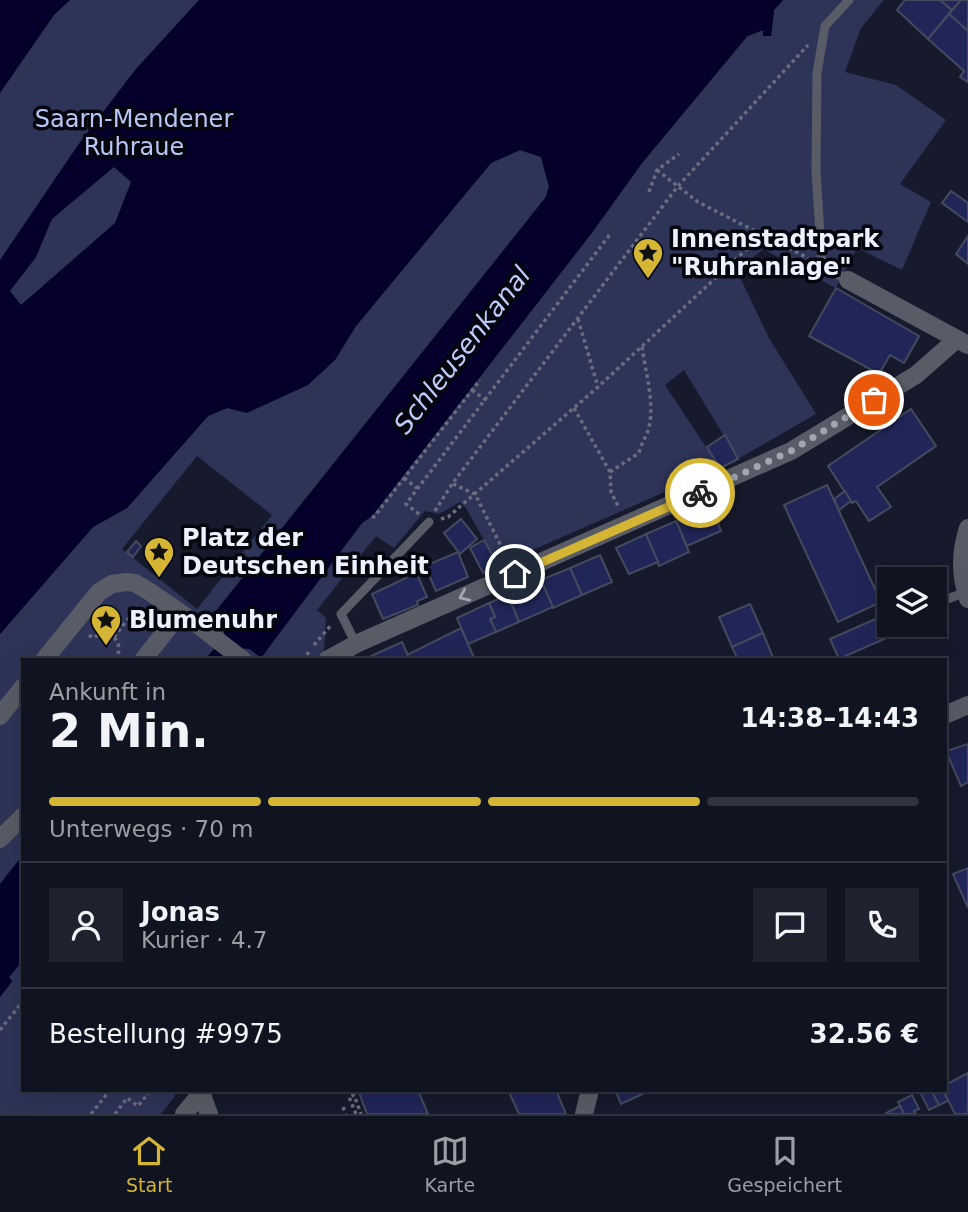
<!DOCTYPE html>
<html lang="de">
<head>
<meta charset="utf-8">
<style>
	body { margin:0; font-family:"DejaVu Sans",sans-serif; background:#1e212e; color:#f1f3f6; height:100vh; display:flex; flex-direction:column; font-size:26px; white-space:nowrap }
	* { box-sizing:border-box; margin:0 }
	p { font-size:23px; color:#9c9ea5 }
	.icon { flex:none; width:38px; height:38px; fill:none; stroke:currentColor; stroke-width:2; stroke-linecap:round; stroke-linejoin:round }
	.map { position:relative; flex:1; overflow:hidden }
	.details { position:absolute; left:21px; top:658px; width:926px; height:434px; display:flex; flex-direction:column; background:#101421; border-radius:0px; box-shadow:0 7px 28px #0002,0 0 0 2px #30333f }
	.details>* { flex:none }
	.controls { position:absolute; left:877px; top:567px; display:grid; gap:14px }
	.controls a { display:grid; place-items:center; width:70px; height:70px; border-radius:0px; background:#101421; box-shadow:0 7px 28px #0002,0 0 0 2px #30333f; font-size:35px }
	.pin { position:absolute; display:grid; place-items:center; width:60px; height:60px; color:#fff; margin:-30px; border:4px solid #fff; border-radius:50%; box-shadow:0 2px 7px #0007 }
	.courier { position:absolute; display:grid; place-items:center; width:70px; height:70px; margin:-35px; border:5px solid #d5b534; border-radius:50%; background:#fff; color:#222; box-shadow:0 2px 9px #0007 }
	.overview em { font-style:normal; font-weight:700 }
	.overview div { display:flex; flex-direction:column-reverse }
	.overview { display:flex; align-items:center; justify-content:space-between; height:119px; padding:0 28px }
	h1 { font-size:46px; font-weight:700; line-height:52px }
	.bar { display:grid; grid-template-columns:repeat(4,1fr); gap:10px 7px; align-content:center; height:84px; padding:0 28px }
	.bar i { height:9px; border-radius:5px; background:#30333f }
	.bar .current { background:#d5b534 }
	.bar p { grid-column:span 4 }
	.line { display:flex; align-items:center; gap:18px; padding:0 28px; border-top:2px solid #30333f }
	.line div { flex:1 }
	.round { display:grid; place-items:center; flex:none; width:74px; height:74px; border-radius:0px; background:#1e212e }
	.menu { display:flex; justify-content:space-around; align-items:center; height:98px; border-top:2px solid #30333f; background:#101421; font-size:19px; color:#9c9ea5 }
	.menu a { display:grid; justify-items:center; gap:4px }
	.menu .current { color:#d5b534 }
	.map>svg:first-child { display:block }
	.green { fill:#2d3458; fill-rule:evenodd }
	.water { fill:#04002b; fill-rule:evenodd }
	.building { fill:#202657; stroke:#454a5e; stroke-width:2 }
	.lines { fill:none; stroke-linecap:round; stroke-linejoin:round }
	.path { stroke:#696d7d; stroke-width:3.5; stroke-dasharray:3.5 3.5; stroke-linecap:butt }
	.service { stroke:#595c66; stroke-width:9 }
	.minor { stroke:#595c66; stroke-width:18 }
	.oneway { stroke:#a3a6b2 }
	.done { stroke:#a2a6b4; stroke-width:7; stroke-dasharray:0 12.6 }
	.route { stroke:#d5b534; stroke-width:9 }
	.labels { text-anchor:middle; dominant-baseline:central; stroke-width:7; stroke-linejoin:round; paint-order:stroke }
	.park-label { font-size:24px; fill:#b9c5f6; stroke:#05060d }
	.poi-label { font-size:24px; font-weight:bold; fill:#edf1fe; stroke:#05060d; text-anchor:start }
	.water-label { font-size:26px; font-style:italic; fill:#bfcbfd; stroke:#05060d }
</style>
</head>
<body>
<div class="map">
<svg width="968" height="1114" viewBox="0 0 968 1114">
	<rect width="100%" height="100%" fill="#161a2c"/>
	<g class="green">
		<polygon points="8,0 432,0 0,482 0,9"/>
		<polygon points="783,0 884,0 861,28 845,72 896,85 946,120 900,184 931,202 902,270 857,248 836,288 763,249 737,271 769,338 816,414 738,459 684,370 665,385 720,468 498,565 466,508 460,502 439,514 425,511 394,548 376,536 317,610 326,618 324,652 318,660 228,660 237,648 250,649 260,657 362,523 372,516 591,234 642,163 748,36 764,30 771,36 774,10"/>
		<path d="M520,150L541,157L549,187L546,197L210,618L224,630V638L208,660H23V855L0,884V634L93,527L127,508L208,416L335,360L356,326L491,163ZM197,456L272,515L197,609L122,549Z"/>
		<polygon points="23,960 23,1090 175,1090 175,1096 161,1114 0,1114 0,997 12,982 9,977"/>
	</g>
	<g class="water">
		<polygon points="0,0 70,0 54,15 0,93"/>
		<path d="M199,0H783L774,10L771,36H763V30L747,36L642,163L591,234L372,516L362,523L261,658L250,649L237,648L228,660H208L206,658L224,638V630L210,619L546,197L549,186L541,157L520,150L491,163L356,326L335,360L308,385L247,413L227,408L208,416L127,508L93,527L0,634V260L78,145L135,70ZM114,167L131,182L115,223L21,305L10,291L36,257L52,219Z"/>
		<polygon points="23,855 23,960 9,977 12,981 0,997 0,884"/>
	</g>
	<g class="building">
		<polygon points="905,0 940,0 952,10 928,39 897,10"/>
		<polygon points="940,0 961,0 952,10"/>
		<polygon points="961,0 968,0 968,31 949,14"/>
		<polygon points="949,14 968,31 968,82 960,77 964,71 928,39"/>
		<polygon points="951,191 968,203 968,222 942,203"/>
		<polygon points="968,236 968,264 956,254"/>
		<polygon points="836,288 919,336 904,363 890,355 879,374 809,336"/>
		<polygon points="911,409 936,446 877,487 891,507 869,521 856,501 852,503 828,466"/>
		<polygon points="725,435 738,459 720,468 707,447"/>
		<polygon points="827,485 881,602 838,622 784,505"/>
		<polygon points="845,491 851,501 839,510 834,499"/>
		<polygon points="711,505 721,531 687,546 676,521"/>
		<polygon points="461,519 477,539 460,554 444,533"/>
		<polygon points="676,521 689,552 659,566 646,534"/>
		<polygon points="646,534 658,562 629,574 616,548"/>
		<polygon points="484,540 498,565 483,573 470,548"/>
		<polygon points="136,541 141,546 133,557 127,552"/>
		<polygon points="458,552 468,577 436,591 425,566"/>
		<polygon points="600,555 612,582 582,595 570,568"/>
		<polygon points="411,560 427,597 417,601 418,605 383,619 372,594 406,578 401,568"/>
		<polygon points="570,568 582,595 553,608 541,580"/>
		<polygon points="541,580 553,607 519,622 508,595"/>
		<polygon points="508,595 519,622 496,632 490,619 495,617 489,603"/>
		<polygon points="489,603 495,617 490,619 496,632 468,644 457,618"/>
		<polygon points="750,604 763,633 732,647 719,617"/>
		<polygon points="882,616 891,636 839,659 830,639"/>
		<polygon points="461,628 475,660 410,660 407,655"/>
		<polygon points="763,633 774,660 738,660 732,647"/>
		<polygon points="402,642 410,660 363,660 382,651"/>
		<polygon points="968,744 968,782 961,786 946,751"/>
		<polygon points="968,868 968,908 953,874"/>
		<polygon points="968,1073 968,1114 955,1114 943,1090 945,1090 945,1085"/>
		<polygon points="358,1090 418,1090 428,1114 367,1114"/>
		<polygon points="508,1090 556,1090 566,1114 519,1114"/>
		<polygon points="615,1090 651,1090 621,1104"/>
		<polygon points="924,1090 931,1090 939,1105 929,1110 920,1092"/>
		<polygon points="931,1090 943,1090 948,1101 939,1105"/>
		<polygon points="912,1095 919,1109 914,1111 916,1114 904,1114 898,1102"/>
		<polygon points="900,1106 904,1114 887,1114 886,1113"/>
	</g>
	<g class="lines">
		<g class="path">
			<polyline points="657,170 698,202 808,258"/>
			<polyline points="649,192 657,170 679,154"/>
			<polyline points="578,319 598,387"/>
			<polyline points="472,390 486,400"/>
			<polyline points="574,408 610,472 611,492 619,508"/>
			<path d="M610,472L639,453C641,443 647,436 649,427C655,402 645,371 642,346"/>
			<polyline points="404,478 417,488"/>
			<polyline points="453,484 475,494 506,556"/>
			<polyline points="435,511 452,484 678,186 808,45"/>
			<polyline points="419,514 406,504 611,233"/>
			<polyline points="372,516 374,517 480,380"/>
			<polyline points="441,519 448,517 598,387 762,235"/>
			<path d="M89,635L93,638C109,627 124,640 117,658L120,660"/>
			<polyline points="114,637 139,605"/>
			<polyline points="314,645 332,624"/>
			<polyline points="302,660 310,651"/>
			<polyline points="0,1030 23,1001"/>
			<polyline points="343,1107 346,1114"/>
			<polyline points="91,1114 110,1090"/>
			<polyline points="115,1114 127,1098 138,1106 151,1090"/>
			<polyline points="356,1114 349,1097 354,1095 361,1114"/>
		</g>
		<g class="service">
			<polyline points="848,280 822,266 816,171 817,73 825,26 849,0"/>
			<polyline points="934,604 966,592"/>
			<polyline points="356,644 341,614 429,522"/>
		</g>
		<g class="minor">
			<polyline points="848,280 968,345"/>
			<path d="M968,528C960,553 960,574 968,599"/>
			<polyline points="44,660 99,592 112,584 126,582 135,583 150,592 198,625 243,660"/>
			<polyline points="143,660 180,613"/>
			<polyline points="327,660 356,644 791,451 916,375 957,339"/>
			<polyline points="945,715 968,705"/>
			<polyline points="0,716 23,687"/>
			<polyline points="0,839 23,816"/>
			<polyline points="200,1090 209,1114"/>
			<polyline points="184,1114 204,1090"/>
			<polyline points="584,1114 590,1090"/>
		</g>
	</g>
	<defs><path id="oneway-chevron" d="M-2-3.5L2.5 0L-2 3.5" fill="none" stroke-width="1.6" stroke-linecap="round" stroke-linejoin="round" transform="scale(1.75)"/></defs>
	<use class="oneway" href="#oneway-chevron" transform="translate(464 596) rotate(156)"/>
	<g class="lines">
		<polyline class="done" points="700,493 791,451 874,400"/>
		<polyline class="route" points="515,574 700,493"/>
	</g>
	<defs>
		<g id="sight-pin" transform="scale(1.575)"><path d="M0 17L-7.5 6A9.5 9.5 0 1 1 7.5 6Z" fill="#d5b534" stroke="#05060d"/><path d="M0-6L1.8-2.2L6-1.7L2.9 1.2L3.7 5.4L0 3.3L-3.7 5.4L-2.9 1.2L-6-1.7L-1.8-2.2Z" fill="#111"/></g>
	</defs>
	<g fill-rule="evenodd">
		<use href="#sight-pin" x="648" y="253"/>
		<use href="#sight-pin" x="159" y="552"/>
		<use href="#sight-pin" x="106" y="620"/>
	</g>
	<g class="labels">
		<g class="park-label">
			<text x="134" y="119">Saarn-Mendener<tspan x="134" dy="28">Ruhraue</tspan></text>
		</g>
		<g class="poi-label">
			<text x="671" y="239">Innenstadtpark<tspan x="671" dy="28">"Ruhranlage"</tspan></text>
			<text x="182" y="538">Platz der<tspan x="182" dy="28">Deutschen Einheit</tspan></text>
			<text x="129" y="620">Blumenuhr</text>
		</g>
		<g class="water-label">
			<text transform="translate(462 350) rotate(-52)">Schleusenkanal</text>
		</g>
	</g>
</svg>
<div class="controls">
<a><svg class="icon" aria-label="layers" viewBox="0 0 24 24"><path d="M12 4l9 5-9 5-9-5zM3 14l9 5 9-5"/></svg></a>
</div>
<div class="pin" style="left:874px;top:400px;background:#ea580c"><svg class="icon" aria-label="bag" viewBox="0 0 24 24"><path d="M5 8h14l-1 12H6zM9 8a3 3 0 0 1 6 0"/></svg></div>
<div class="pin" style="left:515px;top:574px;background:#1f2937"><svg class="icon" aria-label="home" viewBox="0 0 24 24"><path d="M3 11l9-7 9 7M6 9v11h12V9"/></svg></div>
<div class="courier" style="left:700px;top:493px"><svg class="icon" aria-label="bike" viewBox="0 0 24 24"><circle cx="6" cy="16" r="4"/><circle cx="18" cy="16" r="4"/><path d="M6 16l4-8h5l3 8M10 8l3 8H6M13 5h3"/></svg></div>
<section class="details">
<div class="overview"><div><h1>2 Min.</h1><p>Ankunft in</p></div><em>14:38–14:43</em></div>
<div class="bar"><i class="current"></i><i class="current"></i><i class="current"></i><i></i><p>Unterwegs · 70 m</p></div>
<div class="line" style="height:126px"><a class="round"><svg class="icon" aria-label="person" viewBox="0 0 24 24"><circle cx="12" cy="8" r="4"/><path d="M4 21q1-7 8-7t8 7"/></svg></a><div><b>Jonas</b><p>Kurier · 4.7</p></div><a class="round"><svg class="icon" aria-label="chat" viewBox="0 0 24 24"><path d="M4 5h16v11H9l-5 4z"/></svg></a><a class="round"><svg class="icon" aria-label="phone" viewBox="0 0 24 24"><path d="M5 4h4l2 5-3 2q2 4 5 5l2-3 5 2v4C11 20 4 13 5 4z"/></svg></a></div>
<div class="line" style="height:91px"><div>Bestellung #9975</div><b>32.56 €</b></div>
</section>
</div>
<nav class="menu">
<a class="current"><svg class="icon" aria-label="home" viewBox="0 0 24 24"><path d="M3 11l9-7 9 7M6 9v11h12V9"/></svg>Start</a>
<a><svg class="icon" aria-label="map" viewBox="0 0 24 24"><path d="M3 6l6-2 6 2 6-2v14l-6 2-6-2-6 2zM9 4v14M15 6v14"/></svg>Karte</a>
<a><svg class="icon" aria-label="saved" viewBox="0 0 24 24"><path d="M7 4h10v16l-5-4-5 4z"/></svg>Gespeichert</a>
</nav>
</body>
</html>
